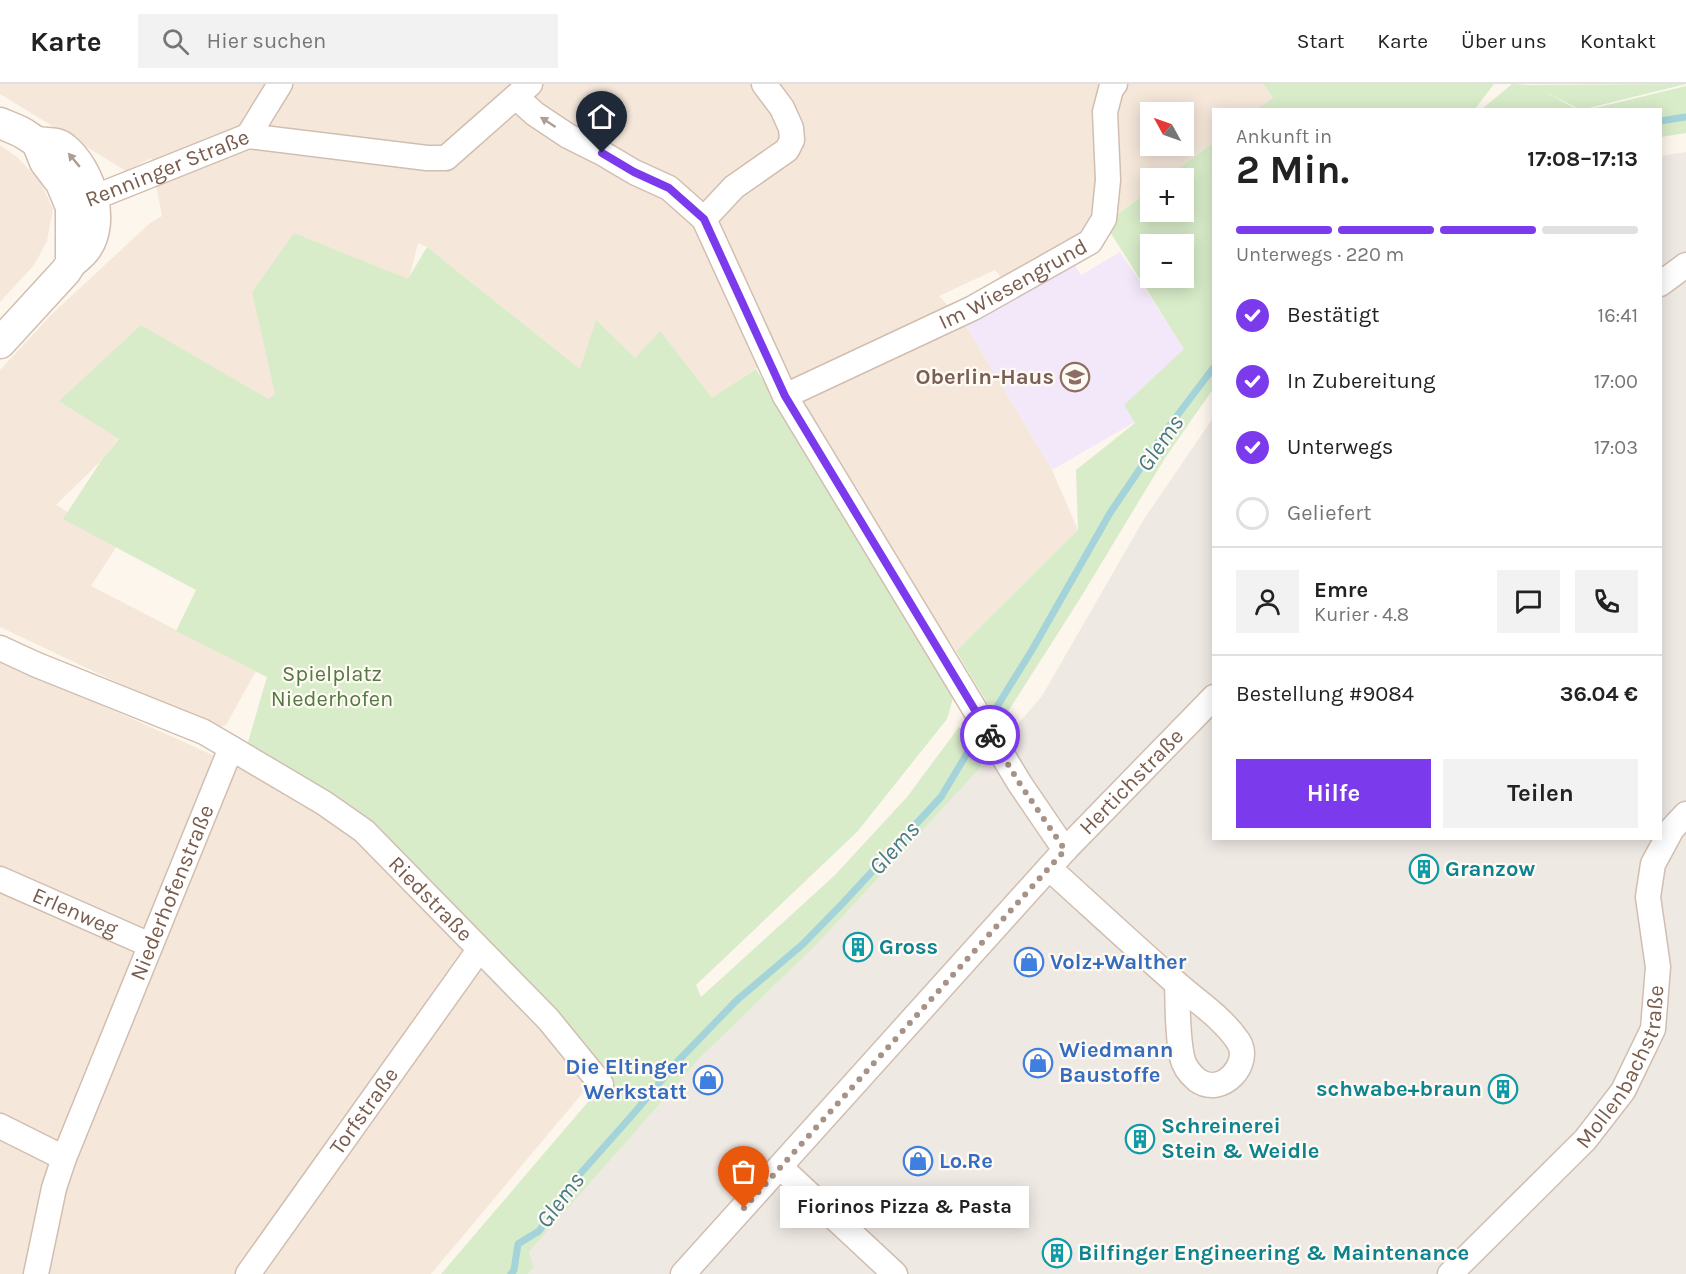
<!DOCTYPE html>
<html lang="de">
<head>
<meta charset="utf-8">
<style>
	body { margin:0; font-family:Karla,sans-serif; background:#f2f2f2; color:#222; height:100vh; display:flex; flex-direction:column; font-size:22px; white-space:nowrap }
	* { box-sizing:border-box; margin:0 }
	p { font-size:20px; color:#767676 }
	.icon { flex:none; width:33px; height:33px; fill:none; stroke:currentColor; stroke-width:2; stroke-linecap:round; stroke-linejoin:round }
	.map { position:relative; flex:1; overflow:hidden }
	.drawer { position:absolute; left:1212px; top:24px; width:450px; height:732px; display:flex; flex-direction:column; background:#fff; border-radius:0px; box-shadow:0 3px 15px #0003 }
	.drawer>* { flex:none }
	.needle { width:39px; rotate:310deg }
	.tools { position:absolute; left:1140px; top:18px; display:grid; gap:12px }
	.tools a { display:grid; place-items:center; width:54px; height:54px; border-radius:0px; background:#fff; box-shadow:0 3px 15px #0003; font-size:30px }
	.pin { position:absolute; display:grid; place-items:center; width:51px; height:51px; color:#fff; margin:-62px -26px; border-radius:50% 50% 50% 0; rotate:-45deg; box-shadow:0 0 6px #0007 }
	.pin .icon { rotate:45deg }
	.courier { position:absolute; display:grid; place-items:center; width:60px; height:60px; margin:-30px; border:4px solid #7c3aed; border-radius:50%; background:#fff; color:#222; box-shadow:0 2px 8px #0007 }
	.bubble { position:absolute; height:42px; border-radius:0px; background:#fff; box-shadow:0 3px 15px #0003; font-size:20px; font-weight:700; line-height:42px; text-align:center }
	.summary em { font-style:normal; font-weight:700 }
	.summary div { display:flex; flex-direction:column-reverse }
	.summary { display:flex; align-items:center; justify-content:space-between; height:102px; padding:0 24px }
	h1 { font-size:39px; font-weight:700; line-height:45px }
	.bar { display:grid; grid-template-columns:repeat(4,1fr); gap:9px 6px; align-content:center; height:72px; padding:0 24px }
	.bar i { height:8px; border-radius:4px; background:#e0e0e0 }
	.bar .active { background:#7c3aed }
	.bar p { grid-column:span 4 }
	.line { display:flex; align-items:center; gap:15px; padding:0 24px; border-top:2px solid #e0e0e0 }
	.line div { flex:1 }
	.round { display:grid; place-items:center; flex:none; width:63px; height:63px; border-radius:0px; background:#f2f2f2 }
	ol { padding:0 24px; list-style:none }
	li { display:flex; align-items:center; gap:18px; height:66px }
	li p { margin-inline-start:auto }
	li .icon { padding:6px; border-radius:50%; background:#7c3aed; color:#fff; stroke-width:4 }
	li:last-child { color:#767676 }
	li i { width:33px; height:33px; border:3px solid #e0e0e0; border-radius:50% }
	.action { display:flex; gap:12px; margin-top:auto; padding:12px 24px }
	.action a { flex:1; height:69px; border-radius:0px; background:#7c3aed; color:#fff; font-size:24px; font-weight:700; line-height:69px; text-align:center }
	.action a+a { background:#f2f2f2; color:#222 }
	header { display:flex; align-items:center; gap:36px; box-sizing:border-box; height:84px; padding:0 30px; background:#fff; border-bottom:2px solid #e0e0e0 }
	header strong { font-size:28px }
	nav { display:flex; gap:33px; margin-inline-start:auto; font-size:21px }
	.search { width:420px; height:54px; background:#f2f2f2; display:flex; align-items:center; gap:15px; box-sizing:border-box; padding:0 21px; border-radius:0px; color:#767676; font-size:22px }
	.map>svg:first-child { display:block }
	.residential { fill:#f5e8da; fill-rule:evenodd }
	.industrial { fill:#efe9e4 }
	.education { fill:#f3e8fa }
	.green { fill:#d8ecc9; fill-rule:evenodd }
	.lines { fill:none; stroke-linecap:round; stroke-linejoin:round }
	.stream { stroke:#a5d3da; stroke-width:7 }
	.minor-casing { stroke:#d1beb0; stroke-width:27 }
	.tertiary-casing { stroke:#d1beb0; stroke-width:33 }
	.minor { stroke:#fff; stroke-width:24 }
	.tertiary { stroke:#fff; stroke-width:30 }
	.oneway { fill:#af9d94 }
	.done { stroke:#a89285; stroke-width:6; stroke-dasharray:0 10.8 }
	.route { stroke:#7c3aed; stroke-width:8 }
	.labels { text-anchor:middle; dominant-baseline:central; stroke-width:4.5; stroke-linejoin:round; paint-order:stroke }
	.street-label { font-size:22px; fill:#7a5c4d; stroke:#fffaf3 }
	.education-label { font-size:22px; font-weight:bold; fill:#785e54; stroke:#fffaf3; text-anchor:end }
	.park-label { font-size:22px; fill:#537a41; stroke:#fffaf3 }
	.culture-label { font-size:22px; font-weight:bold; fill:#0d838f; stroke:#fffaf3; text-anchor:start }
	.shop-label { font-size:22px; font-weight:bold; fill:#366cbe; stroke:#fffaf3; text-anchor:start }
	.water-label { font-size:24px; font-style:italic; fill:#437c86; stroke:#fffaf3 }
</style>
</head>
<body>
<header>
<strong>Karte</strong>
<div class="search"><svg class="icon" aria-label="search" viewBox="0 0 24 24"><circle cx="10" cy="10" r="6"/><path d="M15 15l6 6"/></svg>Hier suchen</div>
<nav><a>Start</a><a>Karte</a><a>Über uns</a><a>Kontakt</a></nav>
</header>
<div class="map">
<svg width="1686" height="1190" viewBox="0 0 1686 1190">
	<rect width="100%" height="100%" fill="#fdf6ec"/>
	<g class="residential">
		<path d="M0,0H1263L1273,14L1258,25L1214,26L1213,59L1166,94H1150V106L1105,140L1005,199L995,186L939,212L965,240L1052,386L1078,446L956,567L882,455L776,271L712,315L660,248L635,275L580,285L427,163L418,159L409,195L347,353L236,341L119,354L101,377L56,421L119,459L91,502L256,587L226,641L219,643L199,637L0,543V286L52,230L150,139L162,132L151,74L126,87L0,10ZM1150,28H1184V62H1150Z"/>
		<polygon points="0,61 17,73 40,97 53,125 47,157 34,181 0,218"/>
		<polygon points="0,576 193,662 297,711 359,756 591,999 431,1190 0,1190"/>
	</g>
	<polygon class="industrial" points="1686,68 1686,1190 528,1190 534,1183 529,1168 676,1000 699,975 818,859 981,683 1042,612 1144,435 1213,334 1214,754 1660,754 1660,72"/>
	<polygon class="education" points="1120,168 1185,265 1124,321 1135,338 1052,386 965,240 1072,176 1081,191"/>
	<g class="green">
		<polygon points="1263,0 1494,0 1475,25 1257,25 1273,14"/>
		<polygon points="1512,0 1530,1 1686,0 1584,25 1579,25 1542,6 1576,25 1482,25"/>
		<polygon points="1686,2 1686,49 1661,53 1660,26 1591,25"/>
		<path d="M1213,59V305L1165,374L1081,513L1000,640L956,567L1078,446L1076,386L1135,339L1124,321L1184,265L1105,140L1150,106V128H1184V94H1166ZM1150,160H1184V194H1150Z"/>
		<polygon points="294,149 408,195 427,163 580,285 596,236 635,274 660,247 712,314 756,285 954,611 947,635 857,748 696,901 701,913 834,792 907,713 959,643 983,665 981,683 818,859 699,975 529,1168 534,1183 528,1190 441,1190 611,991 559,931 370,737 246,665 267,593 176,547 196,506 63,435 101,377 119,355 59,317 141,241 268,315 275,310 252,208"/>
	</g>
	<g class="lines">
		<g class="stream">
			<polyline points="1660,37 1686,33"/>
			<polyline points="988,637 1032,566 1110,429 1167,345 1214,283"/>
			<polyline points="511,1190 514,1186 518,1160 539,1147 580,1090 635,1028 676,979 737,916 803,860 843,819 941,713 981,646"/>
		</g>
		<g class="minor-casing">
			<g id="minor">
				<polyline points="516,13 535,30 568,52 602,69 634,88 669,104 704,135 785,312 1020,700 1065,766"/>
				<polyline points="248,52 280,0"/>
				<path id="s1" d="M78,120L248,52L427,74H446L530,0"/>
				<polyline points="704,135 734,103 787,66 792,56 791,44 782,24 764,0"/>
				<polyline points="1660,200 1686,181"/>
				<path id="s2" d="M785,312L973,224L1090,158L1104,135L1108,96L1105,28L1111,5L1115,0"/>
				<path id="s3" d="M0,564L37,581L204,648L324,719L364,747L548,935L601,1000"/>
				<path d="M1049,784C1091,822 1133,861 1175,898C1196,917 1222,933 1238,957C1253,979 1222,1014 1197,996C1190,990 1184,983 1182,973C1177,950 1178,924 1177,900"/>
				<path id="s4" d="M0,795L150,861"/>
				<polyline points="0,1042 64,1074"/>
				<polyline points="780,1083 895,1190"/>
				<path id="s5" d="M36,1190L54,1104L64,1074L231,664"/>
				<path id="s6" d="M248,1190L479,866"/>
				<path id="s7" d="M683,1190L1065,766L1214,613"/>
				<path id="s8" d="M1450,1190L1585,1056L1623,1007L1653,945L1658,883L1648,813L1653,780L1672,745L1686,730"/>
			</g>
		</g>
		<g class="tertiary-casing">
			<g id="tertiary">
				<path d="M0,39C7,42 15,45 21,48C27,51 32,56 38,58C47,60 56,57 64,64C90,85 107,138 85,166C81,171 76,175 71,179"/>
				<polyline points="0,259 66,187 71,179 71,123 61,99 45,78 37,58"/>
			</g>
		</g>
		<use href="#minor" class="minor"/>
		<use href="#tertiary" class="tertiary"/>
	</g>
	<defs><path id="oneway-solid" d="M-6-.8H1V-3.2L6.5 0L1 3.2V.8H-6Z" transform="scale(1.5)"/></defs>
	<g class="oneway">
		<use href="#oneway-solid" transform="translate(548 38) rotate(-147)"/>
		<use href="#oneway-solid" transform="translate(74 76) rotate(-130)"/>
	</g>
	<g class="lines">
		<polyline class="done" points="744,1124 1065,766 1020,700 990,651"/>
		<polyline class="route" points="602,69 634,88 669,104 704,135 785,312 990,651"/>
	</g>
	<defs>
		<g id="school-ring" transform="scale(1.5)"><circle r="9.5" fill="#fffaf3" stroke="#8d6e63" stroke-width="1.5"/><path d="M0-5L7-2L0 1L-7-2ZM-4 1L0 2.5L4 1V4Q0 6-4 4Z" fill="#8d6e63"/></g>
		<g id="building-ring" transform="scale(1.5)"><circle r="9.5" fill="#fffaf3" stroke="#0f9aa8" stroke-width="1.5"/><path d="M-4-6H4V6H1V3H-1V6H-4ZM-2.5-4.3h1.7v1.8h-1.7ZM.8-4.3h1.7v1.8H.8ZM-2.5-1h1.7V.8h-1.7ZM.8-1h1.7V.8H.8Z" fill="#0f9aa8"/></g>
		<g id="shop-ring" transform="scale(1.5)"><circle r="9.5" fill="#fffaf3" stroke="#3f7fe0" stroke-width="1.5"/><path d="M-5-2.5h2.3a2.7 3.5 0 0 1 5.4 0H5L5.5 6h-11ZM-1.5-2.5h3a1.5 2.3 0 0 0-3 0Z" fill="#3f7fe0"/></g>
	</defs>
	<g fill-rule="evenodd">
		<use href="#school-ring" x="1075" y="293"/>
		<use href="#building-ring" x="1424" y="785"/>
		<use href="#building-ring" x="858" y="863"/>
		<use href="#shop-ring" x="1029" y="878"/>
		<use href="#shop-ring" x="1038" y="979"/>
		<use href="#shop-ring" x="708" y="996"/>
		<use href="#building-ring" x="1503" y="1005"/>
		<use href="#building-ring" x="1140" y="1055"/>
		<use href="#shop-ring" x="918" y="1077"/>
		<use href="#building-ring" x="1057" y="1169"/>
	</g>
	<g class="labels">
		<g class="street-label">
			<text stroke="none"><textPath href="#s1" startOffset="96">Renninger Straße</textPath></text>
			<text stroke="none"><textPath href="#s2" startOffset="254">Im Wiesengrund</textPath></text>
			<text stroke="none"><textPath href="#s7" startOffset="666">Hertichstraße</textPath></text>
			<text stroke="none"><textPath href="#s5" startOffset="406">Niederhofenstraße</textPath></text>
			<text stroke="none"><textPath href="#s3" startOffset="504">Riedstraße</textPath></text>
			<text stroke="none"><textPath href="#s4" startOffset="82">Erlenweg</textPath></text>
			<text stroke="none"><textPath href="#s8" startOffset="274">Mollenbachstraße</textPath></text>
			<text stroke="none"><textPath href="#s6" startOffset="200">Torfstraße</textPath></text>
		</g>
		<g class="education-label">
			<text x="1054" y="293">Oberlin-Haus</text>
		</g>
		<g class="park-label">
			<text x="332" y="590">Spielplatz<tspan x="332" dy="25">Niederhofen</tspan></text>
		</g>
		<g class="culture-label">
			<text x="1445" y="785">Granzow</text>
			<text x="879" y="863">Gross</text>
			<text x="1482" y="1005" text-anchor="end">schwabe+braun</text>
			<text x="1161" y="1042">Schreinerei<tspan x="1161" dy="25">Stein &amp; Weidle</tspan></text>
			<text x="1078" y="1169">Bilfinger Engineering &amp; Maintenance</text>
		</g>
		<g class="shop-label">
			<text x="1050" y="878">Volz+Walther</text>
			<text x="1059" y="966">Wiedmann<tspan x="1059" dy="25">Baustoffe</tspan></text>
			<text x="687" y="983" text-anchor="end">Die Eltinger<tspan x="687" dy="25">Werkstatt</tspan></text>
			<text x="939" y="1077">Lo.Re</text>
		</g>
		<g class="water-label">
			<text transform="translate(1160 359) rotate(-55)">Glems</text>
			<text transform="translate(894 764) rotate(-48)">Glems</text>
			<text transform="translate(560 1116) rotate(-53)">Glems</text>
		</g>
	</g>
</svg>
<div class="tools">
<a><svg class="needle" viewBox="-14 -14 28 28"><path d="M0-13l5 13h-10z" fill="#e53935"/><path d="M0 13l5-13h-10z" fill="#767676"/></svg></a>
<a>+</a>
<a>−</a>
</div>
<div class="pin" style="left:744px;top:1124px;background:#ea580c"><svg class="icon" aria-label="bag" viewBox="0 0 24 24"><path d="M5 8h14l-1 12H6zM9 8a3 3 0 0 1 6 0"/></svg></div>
<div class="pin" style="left:602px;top:69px;background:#1f2937"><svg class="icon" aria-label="home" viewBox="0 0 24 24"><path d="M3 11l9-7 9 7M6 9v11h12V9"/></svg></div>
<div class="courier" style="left:990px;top:651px"><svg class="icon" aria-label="bike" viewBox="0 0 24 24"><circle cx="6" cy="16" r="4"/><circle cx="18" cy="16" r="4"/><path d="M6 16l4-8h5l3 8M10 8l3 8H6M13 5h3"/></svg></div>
<div class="bubble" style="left:780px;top:1102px;width:249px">Fiorinos Pizza &amp; Pasta</div>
<section class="drawer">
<div class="summary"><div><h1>2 Min.</h1><p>Ankunft in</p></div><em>17:08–17:13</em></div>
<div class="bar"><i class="active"></i><i class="active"></i><i class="active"></i><i></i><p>Unterwegs · 220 m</p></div>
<ol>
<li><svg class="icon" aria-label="check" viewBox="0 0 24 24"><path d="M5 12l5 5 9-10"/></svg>Bestätigt<p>16:41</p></li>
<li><svg class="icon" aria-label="check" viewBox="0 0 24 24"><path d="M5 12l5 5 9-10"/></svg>In Zubereitung<p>17:00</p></li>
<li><svg class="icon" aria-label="check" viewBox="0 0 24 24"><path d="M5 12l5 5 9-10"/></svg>Unterwegs<p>17:03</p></li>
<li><i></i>Geliefert</li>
</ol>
<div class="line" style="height:108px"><a class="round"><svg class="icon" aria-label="person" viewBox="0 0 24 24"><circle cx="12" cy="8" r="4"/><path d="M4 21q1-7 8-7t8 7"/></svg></a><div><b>Emre</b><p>Kurier · 4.8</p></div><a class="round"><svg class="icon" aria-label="chat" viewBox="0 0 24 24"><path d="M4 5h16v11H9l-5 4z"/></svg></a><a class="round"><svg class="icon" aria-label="phone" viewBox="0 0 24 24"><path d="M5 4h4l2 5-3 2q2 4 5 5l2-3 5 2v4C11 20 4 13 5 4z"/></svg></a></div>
<div class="line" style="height:78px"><div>Bestellung #9084</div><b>36.04 €</b></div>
<div class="action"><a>Hilfe</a><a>Teilen</a></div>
</section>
</div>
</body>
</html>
